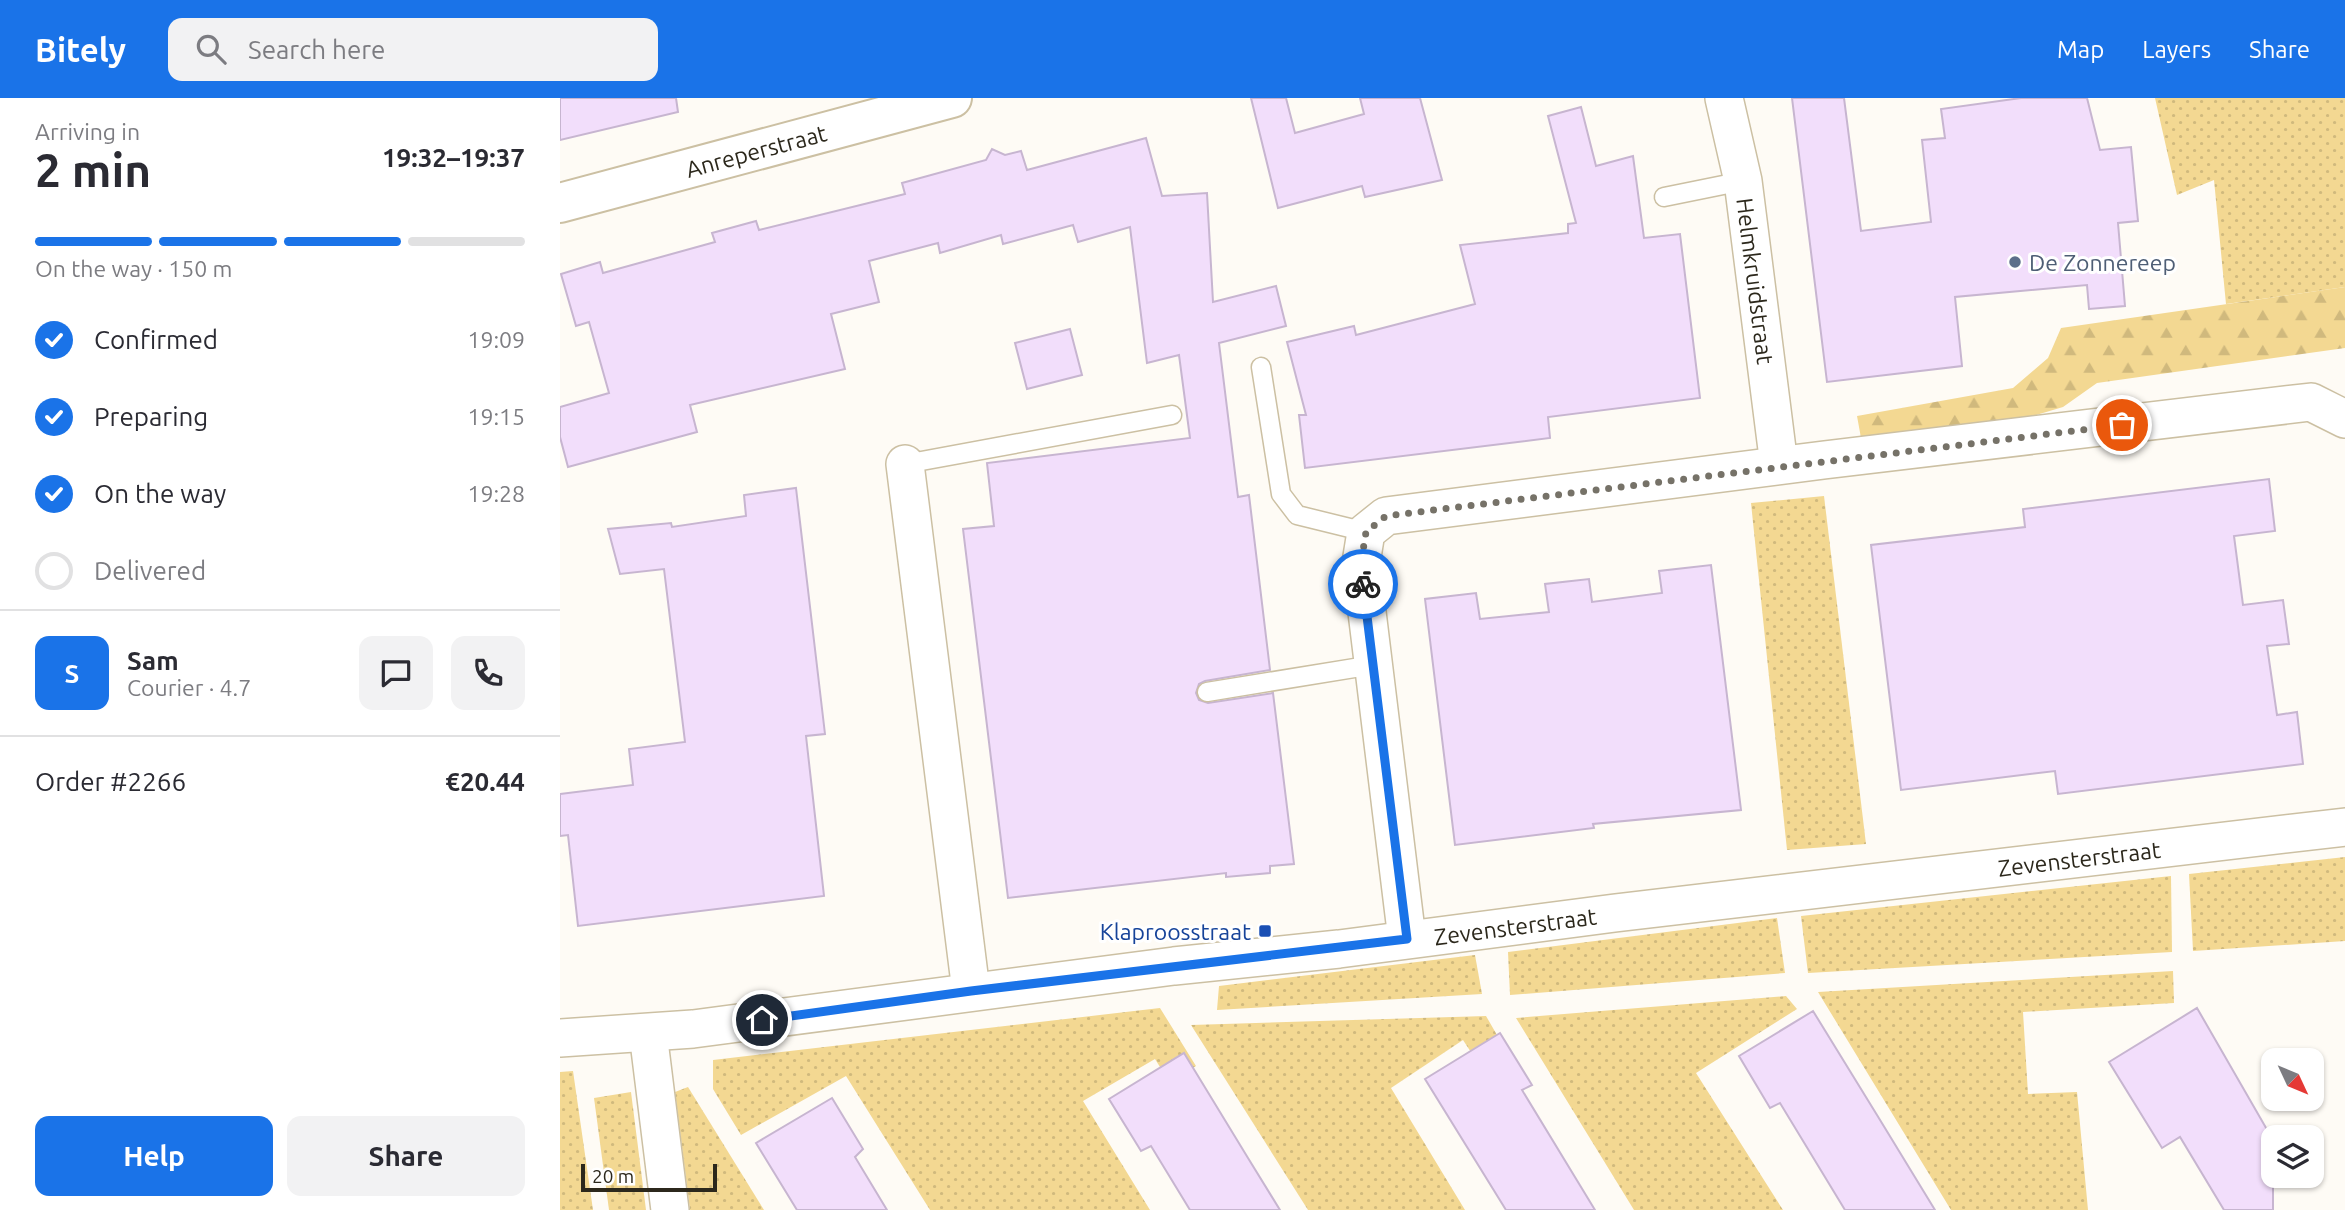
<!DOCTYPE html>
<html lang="en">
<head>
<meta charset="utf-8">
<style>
	body { margin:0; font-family:Ubuntu,sans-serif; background:#f2f2f3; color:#2b2b33; height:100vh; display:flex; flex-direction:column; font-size:26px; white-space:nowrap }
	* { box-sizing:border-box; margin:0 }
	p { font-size:23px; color:#7c7c81 }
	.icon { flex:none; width:38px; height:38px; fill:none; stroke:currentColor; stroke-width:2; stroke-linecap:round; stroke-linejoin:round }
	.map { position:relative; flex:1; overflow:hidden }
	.panel { display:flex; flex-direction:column; background:#fff; width:560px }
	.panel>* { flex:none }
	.needle { width:46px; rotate:134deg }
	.buttons { position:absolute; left:1701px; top:950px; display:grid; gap:14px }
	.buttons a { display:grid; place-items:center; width:63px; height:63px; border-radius:14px; background:#fff; box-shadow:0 2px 5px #0004; font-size:35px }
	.scale { position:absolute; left:21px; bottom:18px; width:136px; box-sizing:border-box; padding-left:7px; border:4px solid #2c281c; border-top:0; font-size:19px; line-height:24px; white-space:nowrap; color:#2c281c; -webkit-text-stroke:5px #fff; paint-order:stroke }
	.pin { position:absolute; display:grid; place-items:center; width:60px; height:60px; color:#fff; margin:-30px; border:4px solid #fff; border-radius:50%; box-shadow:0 2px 7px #0007 }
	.courier { position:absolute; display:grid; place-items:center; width:70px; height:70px; margin:-35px; border:5px solid #1a73e8; border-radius:50%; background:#fff; color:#222; box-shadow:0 2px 9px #0007 }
	.overview em { font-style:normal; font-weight:600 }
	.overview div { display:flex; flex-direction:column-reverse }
	.overview { display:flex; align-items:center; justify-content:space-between; height:119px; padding:0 35px }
	h1 { font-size:46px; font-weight:600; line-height:52px }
	.bar { display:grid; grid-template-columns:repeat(4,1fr); gap:10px 7px; align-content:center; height:84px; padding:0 35px }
	.bar i { height:9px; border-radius:5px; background:#e1e1e2 }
	.bar .on { background:#1a73e8 }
	.bar p { grid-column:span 4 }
	.line { display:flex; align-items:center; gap:18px; padding:0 35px; border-top:2px solid #e1e1e2 }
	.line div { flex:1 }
	.round { display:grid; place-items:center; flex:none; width:74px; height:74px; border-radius:14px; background:#f2f2f3 }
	ol { padding:0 35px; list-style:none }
	li { display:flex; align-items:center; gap:21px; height:77px }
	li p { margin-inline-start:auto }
	li .icon { padding:7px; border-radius:50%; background:#1a73e8; color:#fff; stroke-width:4 }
	li:last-child { color:#7c7c81 }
	li i { width:38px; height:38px; border:4px solid #e1e1e2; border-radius:50% }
	.button { display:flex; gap:14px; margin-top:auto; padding:14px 35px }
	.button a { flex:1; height:80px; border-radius:14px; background:#1a73e8; color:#fff; font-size:28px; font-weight:600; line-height:80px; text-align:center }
	.button a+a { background:#f2f2f3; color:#2b2b33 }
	header { display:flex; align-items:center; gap:42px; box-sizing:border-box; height:98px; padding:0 35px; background:#1a73e8; color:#fff }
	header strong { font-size:33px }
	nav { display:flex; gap:38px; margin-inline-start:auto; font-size:24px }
	.search { width:490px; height:63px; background:#f2f2f3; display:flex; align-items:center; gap:18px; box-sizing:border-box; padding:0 24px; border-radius:14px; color:#7c7c81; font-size:26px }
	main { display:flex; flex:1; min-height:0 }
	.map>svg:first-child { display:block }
	.grass { fill:url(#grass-dots) }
	.forest { fill:url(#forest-firs) }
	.building { fill:#f2defb; stroke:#c7b5d0; stroke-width:2 }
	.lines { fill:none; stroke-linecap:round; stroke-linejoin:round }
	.service-casing { stroke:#ccc0a3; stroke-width:21 }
	.minor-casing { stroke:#ccc0a3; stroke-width:40 }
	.tertiary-casing { stroke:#ccc0a3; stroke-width:42 }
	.service { stroke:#fff; stroke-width:18 }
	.minor { stroke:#fff; stroke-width:37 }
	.tertiary { stroke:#fff; stroke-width:38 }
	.done { stroke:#767268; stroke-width:7; stroke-dasharray:0 12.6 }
	.route { stroke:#1a73e8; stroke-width:9 }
	.service-dot { fill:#5c6f8a; stroke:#fff; stroke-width:2.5 }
	.transit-dot { fill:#1a4fb4; stroke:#fff; stroke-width:2.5 }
	.labels { text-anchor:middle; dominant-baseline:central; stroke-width:6; stroke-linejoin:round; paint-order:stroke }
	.street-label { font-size:23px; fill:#2c281c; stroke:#fff }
	.service-label { font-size:23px; fill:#4e5e75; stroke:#fff; text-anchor:start }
	.transit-label { font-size:23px; fill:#164399; stroke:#fff; text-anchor:end }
</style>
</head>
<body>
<header>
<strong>Bitely</strong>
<div class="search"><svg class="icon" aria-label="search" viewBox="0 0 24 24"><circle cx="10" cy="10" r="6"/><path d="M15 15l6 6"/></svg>Search here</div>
<nav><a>Map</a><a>Layers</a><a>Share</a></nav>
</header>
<main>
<section class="panel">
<div class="overview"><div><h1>2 min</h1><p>Arriving in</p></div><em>19:32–19:37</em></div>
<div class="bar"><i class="on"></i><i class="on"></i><i class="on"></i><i></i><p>On the way · 150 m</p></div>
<ol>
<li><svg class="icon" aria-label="check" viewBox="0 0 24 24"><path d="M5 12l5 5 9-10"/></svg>Confirmed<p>19:09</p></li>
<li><svg class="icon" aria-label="check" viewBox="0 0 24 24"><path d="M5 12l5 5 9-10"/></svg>Preparing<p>19:15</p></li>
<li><svg class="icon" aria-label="check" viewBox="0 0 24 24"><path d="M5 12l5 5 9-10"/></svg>On the way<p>19:28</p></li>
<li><i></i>Delivered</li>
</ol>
<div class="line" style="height:126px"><b class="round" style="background:#1a73e8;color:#fff">S</b><div><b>Sam</b><p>Courier · 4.7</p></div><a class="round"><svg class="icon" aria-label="chat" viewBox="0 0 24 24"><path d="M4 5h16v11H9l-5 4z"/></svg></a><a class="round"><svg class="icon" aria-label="phone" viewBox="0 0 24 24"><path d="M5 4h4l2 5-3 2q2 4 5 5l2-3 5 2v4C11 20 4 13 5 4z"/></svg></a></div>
<div class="line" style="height:91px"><div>Order #2266</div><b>€20.44</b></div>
<div class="button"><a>Help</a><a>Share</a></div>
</section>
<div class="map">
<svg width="1785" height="1112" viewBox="0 0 1785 1112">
	<defs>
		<pattern id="grass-dots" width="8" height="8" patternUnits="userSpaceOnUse" patternTransform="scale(1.75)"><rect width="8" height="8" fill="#f3d892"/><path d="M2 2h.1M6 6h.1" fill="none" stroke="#d0b97d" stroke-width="1.8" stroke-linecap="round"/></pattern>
		<pattern id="forest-firs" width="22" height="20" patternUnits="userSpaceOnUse" patternTransform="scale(1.75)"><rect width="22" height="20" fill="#f3d892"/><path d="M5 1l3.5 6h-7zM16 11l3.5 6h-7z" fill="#d0b97d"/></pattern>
	</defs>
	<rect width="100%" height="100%" fill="#fefbf5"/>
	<g class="grass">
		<polygon points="1595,0 1785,0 1785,189 1666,206 1654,82 1617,97"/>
		<polygon points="1264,398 1306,746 1227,752 1191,405"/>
		<polygon points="1785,759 1785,843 1633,853 1629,776"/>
		<polygon points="1611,778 1612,854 1248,875 1241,818"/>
		<polygon points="1217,820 1225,875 950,897 948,854"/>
		<polygon points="915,857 922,896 657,912 659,888"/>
		<polygon points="1613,873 1614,905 1463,914 1468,996 1517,994 1528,1112 1391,1112 1258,894"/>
		<polygon points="1226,898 1237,911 1136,975 1223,1112 1074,1112 956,920"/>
		<polygon points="600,910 636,968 610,985 595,961 523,1003 590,1112 370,1112 286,978 181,1037 153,991 153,962"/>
		<polygon points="926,918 948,956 924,974 903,942 831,990 905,1112 748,1112 631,927"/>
		<polygon points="13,973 33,1112 0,1112 0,974"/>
		<polygon points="128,989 204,1112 130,1112 115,994"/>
		<polygon points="71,994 86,1112 49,1112 34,1000"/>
	</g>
	<polygon class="forest" points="1785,189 1785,250 1537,285 1503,309 1442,327 1301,340 1297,318 1453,290 1488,260 1501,230"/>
	<g class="building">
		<polygon points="0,0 116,0 118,14 0,42"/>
		<polygon points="691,0 726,0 735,35 804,16 800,0 860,0 882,82 805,99 802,88 718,110"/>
		<polygon points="1232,0 1284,0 1301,133 1371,124 1362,42 1385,40 1381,11 1461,0 1527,0 1540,52 1571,49 1578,123 1558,125 1565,208 1529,211 1527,187 1395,199 1402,268 1267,284"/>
		<polygon points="1021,9 1036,68 1073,58 1084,140 1120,136 1140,300 988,319 990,340 745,370 739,317 746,317 727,244 794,228 796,237 915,206 900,147 1008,135 1008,126 1016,125 988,18"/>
		<polygon points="586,40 602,98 647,95 653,204 716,188 726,228 659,245 678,399 689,397 710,572 645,583 639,586 636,595 639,602 648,605 713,595 734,766 710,768 710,775 666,779 666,775 448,800 403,431 434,428 427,365 630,340 619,257 587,265 570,129 518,144 513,127 443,146 441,137 380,155 378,145 309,163 319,204 271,216 285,271 130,307 137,334 8,369 0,339 0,309 49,295 29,224 16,228 1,176 40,164 43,175 155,144 152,135 196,123 199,132 345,96 342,85 426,62 432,51 445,57 461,53 467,72"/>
		<polygon points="510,231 522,277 467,291 455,245"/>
		<polygon points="1709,381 1715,433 1674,438 1683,507 1723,502 1729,546 1707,548 1717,617 1737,614 1743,666 1498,696 1495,673 1341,692 1311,447 1465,429 1463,411"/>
		<polygon points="236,390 265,636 246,638 264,798 18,828 8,737 0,738 0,696 73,687 69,651 125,644 104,471 60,476 48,431 111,425 112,429 186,418 184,397"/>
		<polygon points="1151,467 1181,712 1033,726 1034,730 895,747 865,501 916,495 920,521 989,514 985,486 1029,481 1032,504 1102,495 1099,473"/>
		<polygon points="1637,910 1713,1042 1713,1112 1664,1112 1620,1039 1602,1050 1549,964"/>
		<polygon points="1253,913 1317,1017 1375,1112 1285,1112 1220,1005 1210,1010 1179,958"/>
		<polygon points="940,935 972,987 962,992 1035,1112 946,1112 865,981"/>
		<polygon points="624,955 688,1060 720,1112 630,1112 591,1048 581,1053 549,1001"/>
		<polygon points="272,1000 303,1051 295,1059 327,1112 237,1112 196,1045"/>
	</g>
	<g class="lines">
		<g class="service-casing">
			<g id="service">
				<polyline points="1104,99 1183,83"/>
				<polyline points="701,269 721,396 737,417 806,434"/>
				<polyline points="345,366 612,317"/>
				<polyline points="647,594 813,567"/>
			</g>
		</g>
		<g class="minor-casing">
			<g id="minor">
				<path id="s1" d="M1164,0L1183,83L1219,367"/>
				<polyline points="345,366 411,893"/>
				<polyline points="847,841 801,465 806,434 826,418 1264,362 1751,304 1785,321"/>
				<polyline points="88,935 110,1112"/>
				<path id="s2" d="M0,940L133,931L614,868L779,851L1055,815L1785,729"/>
			</g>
		</g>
		<g class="tertiary-casing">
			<g id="tertiary">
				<path id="s3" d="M0,105L392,0"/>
			</g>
		</g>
		<use href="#service" class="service"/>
		<use href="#minor" class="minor"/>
		<use href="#tertiary" class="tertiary"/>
	</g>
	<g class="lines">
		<polyline class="done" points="803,486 801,465 806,434 826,418 1562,327"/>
		<polyline class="route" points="202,922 411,893 847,841 803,486"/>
	</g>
	<circle class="service-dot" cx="1455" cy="164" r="7"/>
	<rect class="transit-dot" x="698" y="826" width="14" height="14" rx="3.5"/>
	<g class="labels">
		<g class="street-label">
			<text stroke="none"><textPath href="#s3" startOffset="203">Anreperstraat</textPath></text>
			<text stroke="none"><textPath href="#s1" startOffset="186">Helmkruidstraat</textPath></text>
			<text stroke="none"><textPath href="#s2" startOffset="1530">Zevensterstraat</textPath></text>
			<text stroke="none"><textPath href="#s2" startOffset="962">Zevensterstraat</textPath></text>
		</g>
		<g class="service-label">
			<text x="1469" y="164">De Zonnereep</text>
		</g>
		<g class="transit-label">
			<text x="691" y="833">Klaproosstraat</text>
		</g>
	</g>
</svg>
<div class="buttons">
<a><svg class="needle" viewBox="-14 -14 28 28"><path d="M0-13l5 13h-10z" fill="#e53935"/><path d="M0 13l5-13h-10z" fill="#7c7c81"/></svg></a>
<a><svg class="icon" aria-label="layers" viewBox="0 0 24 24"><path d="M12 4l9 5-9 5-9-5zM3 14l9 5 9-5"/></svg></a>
</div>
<div class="scale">20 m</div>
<div class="pin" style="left:1562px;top:327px;background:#ea580c"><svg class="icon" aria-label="bag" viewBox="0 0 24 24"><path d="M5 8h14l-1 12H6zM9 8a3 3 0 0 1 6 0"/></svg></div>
<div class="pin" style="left:202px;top:922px;background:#1f2937"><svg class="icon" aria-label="home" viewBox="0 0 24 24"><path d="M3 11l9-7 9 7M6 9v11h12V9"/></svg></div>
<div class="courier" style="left:803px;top:486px"><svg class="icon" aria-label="bike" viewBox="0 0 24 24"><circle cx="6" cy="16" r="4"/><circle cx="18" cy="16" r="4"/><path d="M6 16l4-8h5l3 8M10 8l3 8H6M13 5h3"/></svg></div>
</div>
</main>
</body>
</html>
